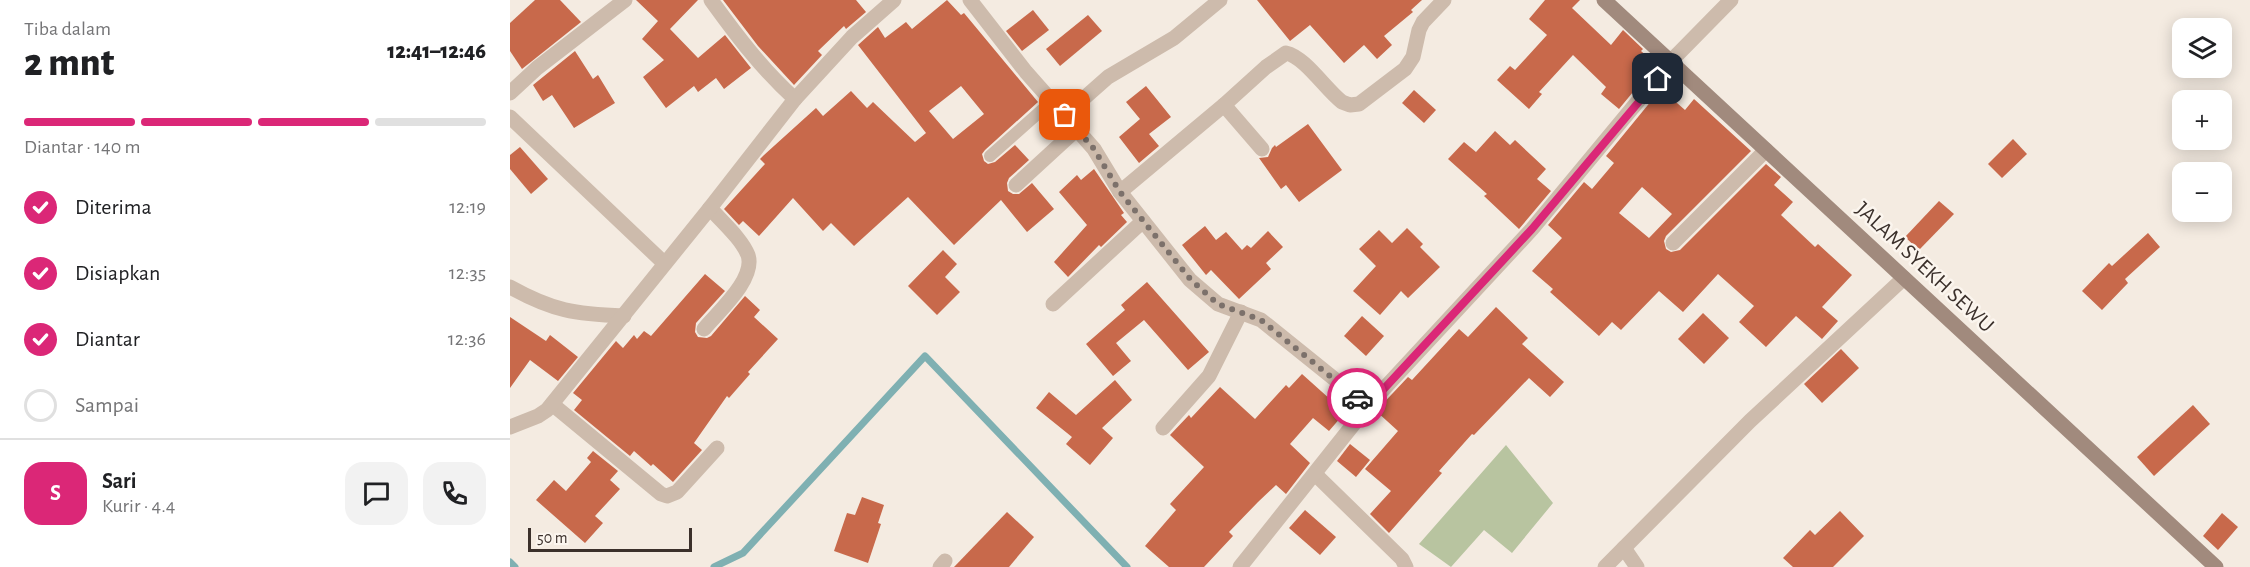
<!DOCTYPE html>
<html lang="id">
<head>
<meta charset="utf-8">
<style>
	body { margin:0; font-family:"Alegreya Sans",sans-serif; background:#f2f2f2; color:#202124; height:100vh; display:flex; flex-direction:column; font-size:22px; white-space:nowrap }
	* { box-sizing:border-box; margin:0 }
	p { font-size:20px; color:#757577 }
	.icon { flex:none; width:33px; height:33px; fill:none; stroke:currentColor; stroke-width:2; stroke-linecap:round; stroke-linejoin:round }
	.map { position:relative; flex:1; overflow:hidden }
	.panel { display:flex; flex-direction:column; background:#fff; width:510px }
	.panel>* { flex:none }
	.tools { position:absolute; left:1662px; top:18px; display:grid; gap:12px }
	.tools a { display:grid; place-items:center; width:60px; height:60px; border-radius:12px; background:#fff; box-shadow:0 3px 15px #0003; font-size:30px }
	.scale { position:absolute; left:18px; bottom:15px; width:164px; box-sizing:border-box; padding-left:6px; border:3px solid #3b302b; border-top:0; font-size:16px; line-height:21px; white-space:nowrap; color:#3b302b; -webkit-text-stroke:4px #fbf5ee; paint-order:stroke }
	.pin { position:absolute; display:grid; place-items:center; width:51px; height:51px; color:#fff; margin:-26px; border-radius:12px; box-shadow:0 3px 9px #0006 }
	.courier { position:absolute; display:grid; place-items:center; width:60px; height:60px; margin:-30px; border:4px solid #db2777; border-radius:50%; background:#fff; color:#222; box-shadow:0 2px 8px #0007 }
	.summary em { font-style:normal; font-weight:800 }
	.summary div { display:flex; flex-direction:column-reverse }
	.summary { display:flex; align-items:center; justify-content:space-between; height:102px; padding:0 24px }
	h1 { font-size:39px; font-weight:800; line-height:45px }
	.bar { display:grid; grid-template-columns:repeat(4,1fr); gap:9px 6px; align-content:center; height:72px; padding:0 24px }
	.bar i { height:8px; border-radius:4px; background:#e0e0e0 }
	.bar .current { background:#db2777 }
	.bar p { grid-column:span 4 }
	.line { display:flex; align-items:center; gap:15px; padding:0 24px; border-top:2px solid #e0e0e0 }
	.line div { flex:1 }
	.round { display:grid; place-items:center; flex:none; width:63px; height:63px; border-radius:18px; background:#f2f2f2 }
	ol { padding:0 24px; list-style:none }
	li { display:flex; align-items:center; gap:18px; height:66px }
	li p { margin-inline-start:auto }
	li .icon { padding:6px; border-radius:50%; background:#db2777; color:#fff; stroke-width:4 }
	li:last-child { color:#757577 }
	li i { width:33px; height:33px; border:3px solid #e0e0e0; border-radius:50% }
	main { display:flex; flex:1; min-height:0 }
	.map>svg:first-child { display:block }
	.green { fill:#b8c4a0 }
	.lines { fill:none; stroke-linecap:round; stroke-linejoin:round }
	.stream { stroke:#7fb0b2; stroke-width:7 }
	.building { fill:#c8694b; fill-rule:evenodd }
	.lane { stroke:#cdbbac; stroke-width:12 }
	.street { stroke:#cdbbac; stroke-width:15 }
	.secondary { stroke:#a18a7d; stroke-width:15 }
	.done { stroke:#7c716b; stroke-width:6; stroke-dasharray:0 10.8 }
	.route { stroke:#db2777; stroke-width:8 }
	.labels { text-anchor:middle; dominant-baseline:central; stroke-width:5; stroke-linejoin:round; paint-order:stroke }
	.street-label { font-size:22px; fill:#3b302b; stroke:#fbf5ee }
</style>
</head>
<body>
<main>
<section class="panel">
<div class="summary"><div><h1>2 mnt</h1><p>Tiba dalam</p></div><em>12:41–12:46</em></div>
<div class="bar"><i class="current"></i><i class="current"></i><i class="current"></i><i></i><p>Diantar · 140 m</p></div>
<ol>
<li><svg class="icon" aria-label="check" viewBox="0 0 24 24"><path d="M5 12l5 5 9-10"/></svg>Diterima<p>12:19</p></li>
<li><svg class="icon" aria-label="check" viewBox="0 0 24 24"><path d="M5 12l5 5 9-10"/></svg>Disiapkan<p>12:35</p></li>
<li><svg class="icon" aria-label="check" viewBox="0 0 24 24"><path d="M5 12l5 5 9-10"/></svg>Diantar<p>12:36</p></li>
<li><i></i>Sampai</li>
</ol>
<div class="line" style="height:108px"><b class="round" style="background:#db2777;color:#fff">S</b><div><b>Sari</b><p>Kurir · 4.4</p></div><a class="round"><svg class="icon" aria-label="chat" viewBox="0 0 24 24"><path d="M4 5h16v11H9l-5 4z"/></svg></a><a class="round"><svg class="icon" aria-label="phone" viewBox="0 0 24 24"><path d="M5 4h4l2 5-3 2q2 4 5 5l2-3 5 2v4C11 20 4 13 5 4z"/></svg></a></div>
</section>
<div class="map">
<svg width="1740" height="567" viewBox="0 0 1740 567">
	<rect width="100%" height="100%" fill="#f4ebe1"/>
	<polygon class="green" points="996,445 1043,503 1002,553 974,530 941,567 909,544"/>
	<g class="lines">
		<g class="stream">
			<polyline points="0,562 5,567"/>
			<polyline points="204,567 233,553 415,356 617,567"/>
		</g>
	</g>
	<g class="building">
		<polygon points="25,0 50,0 71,22 12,69 0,51 0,23"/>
		<polygon points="126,0 188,0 160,29 188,58 215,35 241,68 214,89 206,78 188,92 184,86 156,108 133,77 154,60 132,39 148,21"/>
		<polygon points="213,0 346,0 356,12 336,29 334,26 308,51 312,55 284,85 248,46"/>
		<path d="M437,0L451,15L454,13L528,102L475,150L472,154L474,161L478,164L485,162L505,145L519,160L499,178L497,183L498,191L503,194H509L522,183L544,209L517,232L491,200L444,245L398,197L344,246L321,223L313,231L283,198L249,236L233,221L229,225L214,209L255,164L250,159L254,155L306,108L313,116L341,91L357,108L363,102L405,142L416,133L348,45L368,27L375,38L396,22L402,29ZM451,86L474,114L443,139L419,111Z"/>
		<polygon points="747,0 912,0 901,10 903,12 874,36 882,45 867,59 854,45 834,63 800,25 780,41"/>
		<polygon points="1035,0 1070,0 1062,8 1101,45 1113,30 1133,49 1131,51 1146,64 1109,109 1091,94 1096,87 1063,55 1029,92 1032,94 1019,109 987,80 1000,66 1005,70 1037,35 1019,19"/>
		<polygon points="523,10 539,30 512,51 496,31"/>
		<polygon points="578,15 592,31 550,66 536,49"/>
		<polygon points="65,51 83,79 88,75 105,103 64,128 42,95 33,101 23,85"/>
		<polygon points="636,86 661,117 639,134 649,146 629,163 609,137 630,119 616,102"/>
		<path d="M1151,89L1175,110L1184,99L1241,151L1156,236L1154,241L1156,249L1161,252L1170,250L1256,164L1271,177L1264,185L1283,202L1271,215L1305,247L1308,244L1342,275L1312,307L1328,321L1312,339L1286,316L1256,347L1229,322L1244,306L1208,274L1173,312L1149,291L1111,330L1102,322L1089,336L1040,292L1043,289L1022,271L1052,238L1038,225L1074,182L1082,189L1104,163L1096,156ZM1132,187L1162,214L1139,238L1109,213Z"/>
		<polygon points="904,90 926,110 914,123 892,103"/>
		<polygon points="798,124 832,170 789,202 776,185 771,189 749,158 758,157 762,148 765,145 766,147"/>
		<polygon points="985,131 1000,145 1005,140 1036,169 1027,179 1041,191 1009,229 974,196 977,194 938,159 954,142 966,152"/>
		<polygon points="1503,139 1517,154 1492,178 1478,164"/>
		<polygon points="10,147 38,179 21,194 0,169 0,155"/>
		<polygon points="584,169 614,213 611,215 617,222 591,247 589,245 558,277 544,262 577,225 549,192 567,175 571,180"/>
		<polygon points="1429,201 1444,214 1409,250 1395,237"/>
		<polygon points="695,226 706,240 716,232 732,250 737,245 741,248 758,231 773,247 756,263 761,269 729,299 701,270 696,275 672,245"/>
		<polygon points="897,228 913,244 910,247 930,267 898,298 891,291 870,315 843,291 866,266 849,249 869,230 882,243"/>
		<polygon points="1638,233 1650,247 1615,279 1618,283 1592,310 1572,291 1599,263 1602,266"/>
		<polygon points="433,250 447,264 435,277 450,292 427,315 398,286"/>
		<polygon points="195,274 215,291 186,323 185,332 188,337 197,338 201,336 235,296 250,310 244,317 268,339 238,372 240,374 219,398 217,396 184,443 192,450 163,482 143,464 141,466 124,451 120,456 64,410 72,400 63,393 106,341 113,348 124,335 127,339 134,331 141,336"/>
		<polygon points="637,282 699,352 678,370 634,320 606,343 621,361 603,376 576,344 615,310 611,305"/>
		<polygon points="986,307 1018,338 1012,344 1054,382 1040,397 1019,378 964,435 962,434 929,471 932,473 879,533 860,514 881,491 855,469 888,431 866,411 898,377 902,380 949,329 958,337"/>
		<polygon points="1193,313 1219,338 1194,364 1168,339"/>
		<polygon points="852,316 874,336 856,356 834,336"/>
		<polygon points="0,317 36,341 40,335 68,357 48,381 20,360 0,388"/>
		<polygon points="1331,349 1349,368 1312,403 1294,384"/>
		<polygon points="792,374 821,400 823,397 838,409 819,431 803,418 780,444 800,463 776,494 766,485 748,502 719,532 723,536 694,567 659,567 635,546 666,510 660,504 694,467 660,435 679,415 681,418 710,387 745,419 776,385 779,388"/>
		<polygon points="605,380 622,400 592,428 603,438 580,465 556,444 562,437 526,408 539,392 566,415"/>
		<polygon points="1683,405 1700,424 1644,476 1627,457"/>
		<polygon points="840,444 860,460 846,477 827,461"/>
		<polygon points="83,451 108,471 100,480 110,489 85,516 93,523 75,543 26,500 44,480 56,491 81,462 77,458"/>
		<polygon points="352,497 374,505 368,523 371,524 358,563 324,551 337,513 345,515"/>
		<polygon points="795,510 826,537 810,555 779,528"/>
		<polygon points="1330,511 1354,536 1323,567 1283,567 1273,558 1300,530 1305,535"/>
		<polygon points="497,512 524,537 499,567 444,567"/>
		<polygon points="1712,513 1728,527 1708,550 1693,536"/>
	</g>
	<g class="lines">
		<polyline class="lane" points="480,156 542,101"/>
		<g class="street">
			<path d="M201,0C227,36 252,69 285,99"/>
			<polyline points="460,0 516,72 584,149 610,192 680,280 708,304 751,320 858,406"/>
			<polyline points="0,93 27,68 115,0"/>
			<path d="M714,105L756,67L776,53C795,57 816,90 832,102L840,105L849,104L895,69L903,57L909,30L913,22L934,0"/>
			<polyline points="555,115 598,77 664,38 710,0"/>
			<polyline points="0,117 154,263"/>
			<polyline points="506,185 567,129"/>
			<polyline points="610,192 714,105 752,149"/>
			<polyline points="1163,243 1256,150"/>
			<path d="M0,287C43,311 65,314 114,316"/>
			<polyline points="543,304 633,221"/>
			<path d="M194,329C208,312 246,279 238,255C231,238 212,222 200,208"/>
			<polyline points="42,404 151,494 157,496 167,492 207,448"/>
			<polyline points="0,427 28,416 37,410 200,208 285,99 342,37 384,0"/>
			<polyline points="653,428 699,376 731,312"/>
			<polyline points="805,474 892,559 896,567"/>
			<polyline points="1114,548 1127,567"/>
			<polyline points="430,567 435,561"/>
			<polyline points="730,567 858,406 1022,229 1163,59 1221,0"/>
			<polyline points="1095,567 1240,421 1394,278"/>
		</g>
		<polyline class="secondary" points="1094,0 1706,567"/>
	</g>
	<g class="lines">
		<polyline class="done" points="555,115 584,149 610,192 681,280 708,304 751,320 847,398"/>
		<polyline class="route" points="847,398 858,406 1022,229 1148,79"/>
	</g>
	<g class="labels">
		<g class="street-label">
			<text transform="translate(1415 267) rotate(43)">JALAM SYEKH SEWU</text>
		</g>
	</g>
</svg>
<div class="tools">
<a><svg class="icon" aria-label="layers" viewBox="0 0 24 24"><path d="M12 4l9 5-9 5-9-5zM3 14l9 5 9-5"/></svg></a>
<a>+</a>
<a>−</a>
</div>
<div class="scale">50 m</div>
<div class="pin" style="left:555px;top:115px;background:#ea580c"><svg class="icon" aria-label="bag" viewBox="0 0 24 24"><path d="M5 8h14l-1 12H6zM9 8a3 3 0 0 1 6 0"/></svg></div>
<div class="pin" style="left:1148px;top:79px;background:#1f2937"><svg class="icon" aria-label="home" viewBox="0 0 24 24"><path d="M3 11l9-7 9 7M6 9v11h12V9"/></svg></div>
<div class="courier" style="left:847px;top:398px"><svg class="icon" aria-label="car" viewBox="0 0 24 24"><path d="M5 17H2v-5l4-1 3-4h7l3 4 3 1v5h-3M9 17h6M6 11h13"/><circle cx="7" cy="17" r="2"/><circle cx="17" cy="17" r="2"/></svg></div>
</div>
</main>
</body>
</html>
